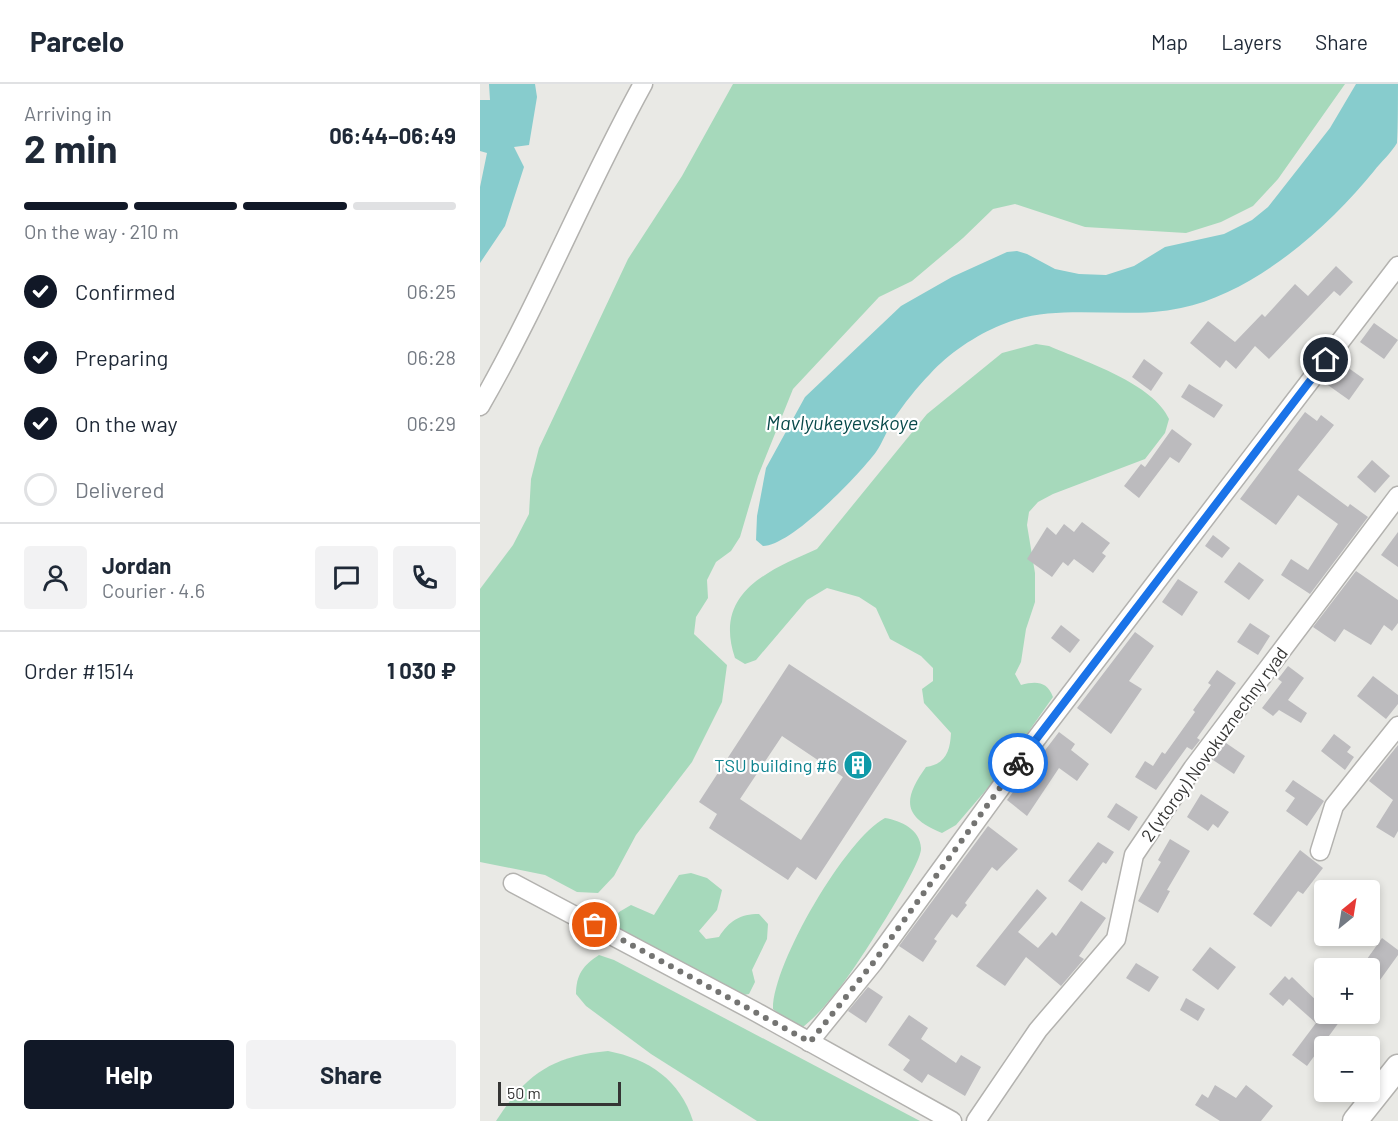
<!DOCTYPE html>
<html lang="en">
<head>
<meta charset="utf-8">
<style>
	body { margin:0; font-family:Barlow,sans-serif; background:#f2f2f3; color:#1f2937; height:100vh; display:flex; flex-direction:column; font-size:22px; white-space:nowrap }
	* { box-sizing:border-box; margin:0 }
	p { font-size:20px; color:#747a83 }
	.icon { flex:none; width:33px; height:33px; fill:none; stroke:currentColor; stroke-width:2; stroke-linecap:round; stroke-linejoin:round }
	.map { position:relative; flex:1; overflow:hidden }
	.panel { display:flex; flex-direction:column; background:#fff; width:480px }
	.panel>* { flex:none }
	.needle { width:39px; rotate:30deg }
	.fabs { position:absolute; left:834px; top:796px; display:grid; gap:12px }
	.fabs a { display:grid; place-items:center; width:66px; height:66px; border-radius:6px; background:#fff; box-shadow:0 3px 9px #0003; font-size:30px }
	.scale { position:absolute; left:18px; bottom:15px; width:123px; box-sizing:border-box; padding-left:6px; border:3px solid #353534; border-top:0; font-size:16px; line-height:21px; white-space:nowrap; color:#353534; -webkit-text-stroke:4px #fff; paint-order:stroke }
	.pin { position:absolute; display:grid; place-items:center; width:51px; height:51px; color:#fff; margin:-26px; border:3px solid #fff; border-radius:50%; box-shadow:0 2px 6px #0007 }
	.courier { position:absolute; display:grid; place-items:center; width:60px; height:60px; margin:-30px; border:4px solid #1a73e8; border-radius:50%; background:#fff; color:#222; box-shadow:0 2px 8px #0007 }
	.headline em { font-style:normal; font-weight:700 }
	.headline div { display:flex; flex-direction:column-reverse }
	.headline { display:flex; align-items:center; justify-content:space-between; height:102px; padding:0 24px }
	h1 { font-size:39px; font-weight:700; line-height:45px }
	.bar { display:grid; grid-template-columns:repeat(4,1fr); gap:9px 6px; align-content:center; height:72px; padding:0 24px }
	.bar i { height:8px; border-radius:4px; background:#e0e1e3 }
	.bar .on { background:#111827 }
	.bar p { grid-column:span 4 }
	.line { display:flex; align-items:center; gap:15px; padding:0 24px; border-top:2px solid #e0e1e3 }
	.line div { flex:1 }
	.round { display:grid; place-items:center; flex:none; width:63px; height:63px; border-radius:6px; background:#f2f2f3 }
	ol { padding:0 24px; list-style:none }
	li { display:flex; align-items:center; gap:18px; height:66px }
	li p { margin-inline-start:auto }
	li .icon { padding:6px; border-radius:50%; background:#111827; color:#fff; stroke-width:4 }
	li:last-child { color:#747a83 }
	li i { width:33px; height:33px; border:3px solid #e0e1e3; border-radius:50% }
	.action { display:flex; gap:12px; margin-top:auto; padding:12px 24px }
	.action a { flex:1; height:69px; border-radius:6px; background:#111827; color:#fff; font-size:24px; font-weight:700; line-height:69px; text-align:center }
	.action a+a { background:#f2f2f3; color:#1f2937 }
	header { display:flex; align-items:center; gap:36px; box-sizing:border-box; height:84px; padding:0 30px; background:#fff; border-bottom:2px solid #e0e1e3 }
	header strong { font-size:28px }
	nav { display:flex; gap:33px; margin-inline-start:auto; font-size:21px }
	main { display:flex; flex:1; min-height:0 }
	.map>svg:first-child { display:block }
	.green { fill:#a6d9bb }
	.water { fill:#87cccd }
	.building { fill:#bcbbbe; fill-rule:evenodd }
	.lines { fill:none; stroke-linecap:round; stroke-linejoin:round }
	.minor-casing { stroke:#b3b2af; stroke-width:21 }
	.major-casing { stroke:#b3b2af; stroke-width:27 }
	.minor { stroke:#fff; stroke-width:18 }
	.major { stroke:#fff; stroke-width:24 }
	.done { stroke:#747472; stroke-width:6; stroke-dasharray:0 10.8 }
	.route { stroke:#1a73e8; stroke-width:8 }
	.labels { text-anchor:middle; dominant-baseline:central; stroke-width:4.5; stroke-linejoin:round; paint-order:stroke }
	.street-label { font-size:18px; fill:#353534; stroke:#fff }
	.culture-label { font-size:18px; fill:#0d838f; stroke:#fff; text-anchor:end }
	.water-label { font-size:20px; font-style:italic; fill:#08494a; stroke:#fff }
</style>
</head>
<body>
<header>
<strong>Parcelo</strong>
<nav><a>Map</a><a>Layers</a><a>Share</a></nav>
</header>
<main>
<section class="panel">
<div class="headline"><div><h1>2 min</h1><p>Arriving in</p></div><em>06:44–06:49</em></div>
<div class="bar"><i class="on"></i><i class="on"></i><i class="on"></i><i></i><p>On the way · 210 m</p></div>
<ol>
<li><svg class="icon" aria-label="check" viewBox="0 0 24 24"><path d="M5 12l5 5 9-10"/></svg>Confirmed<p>06:25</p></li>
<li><svg class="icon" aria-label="check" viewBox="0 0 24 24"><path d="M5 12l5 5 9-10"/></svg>Preparing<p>06:28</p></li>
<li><svg class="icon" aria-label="check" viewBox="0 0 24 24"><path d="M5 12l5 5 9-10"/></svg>On the way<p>06:29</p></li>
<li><i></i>Delivered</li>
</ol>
<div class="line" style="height:108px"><a class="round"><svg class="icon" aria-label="person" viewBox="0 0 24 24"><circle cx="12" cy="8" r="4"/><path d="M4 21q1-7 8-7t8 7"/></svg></a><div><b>Jordan</b><p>Courier · 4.6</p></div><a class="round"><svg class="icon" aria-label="chat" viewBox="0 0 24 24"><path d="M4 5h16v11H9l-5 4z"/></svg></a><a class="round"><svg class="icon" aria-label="phone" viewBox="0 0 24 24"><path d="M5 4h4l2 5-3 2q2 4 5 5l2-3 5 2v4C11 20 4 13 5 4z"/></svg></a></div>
<div class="line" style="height:78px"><div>Order #1514</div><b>1 030 ₽</b></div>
<div class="action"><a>Help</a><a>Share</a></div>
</section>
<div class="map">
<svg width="918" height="1037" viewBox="0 0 918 1037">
	<rect width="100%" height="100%" fill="#e9e9e5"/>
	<g class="green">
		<polygon points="253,0 865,0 798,95 773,122 741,138 706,149 605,143 535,120 513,125 483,154 432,197 399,213 313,305 278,392 260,453 251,467 236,478 227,496 228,514 216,533 214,550 247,581 242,618 212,678 156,751 134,792 118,809 97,808 65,791 0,778 0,505 33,461 49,430 51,395 59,364 148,175 202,92"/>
		<path d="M556,260L569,262C604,277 674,300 689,335L685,349L665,375L573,410L558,418L549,428L547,441L555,489V518L546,545L541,578L535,590L541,601C556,597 567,597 573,613L512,699L476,741L462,749C422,733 423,715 446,683C466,680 470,667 471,649L444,619L442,605L453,597V584L441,572L410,555L396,524L379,513L347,504L327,516L276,576L265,580L255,574C233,509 287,487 337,465L447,330L522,269Z"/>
		<path d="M405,734C421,737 440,745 441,764C443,780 375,885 361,902C349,917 338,931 323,943L310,938L293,925C292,881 366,754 405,734Z"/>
		<path d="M211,789L227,794L242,806L237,826L219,847L226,855L239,853C249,837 260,830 279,830L288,840L287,855L272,886L275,898L269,910L258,912L137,848L132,839L139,828L151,821L174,831L199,791Z"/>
		<path d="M119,871L134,876L440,1037H277L171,970L106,922L96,910C96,891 103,881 119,871Z"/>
		<path d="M128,967C169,975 200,996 213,1037H16C46,990 72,972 128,967Z"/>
	</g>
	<g class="water">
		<polygon points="9,0 55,0 57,13 49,61 34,63 44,83 25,142 0,179 0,103 7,69 0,67 0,16 10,16"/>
		<path d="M876,0H918C918,13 918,49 917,59C911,69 901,78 894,87C848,144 774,209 701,224C642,237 577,217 521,241C496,251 468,270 450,290C437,303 424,320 413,336C407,346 403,358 396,368C379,391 311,462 283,462L276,456L277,432L286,384L325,313L421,222L472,193L527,168L537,167L547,170L575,185L599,190L626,191L654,182L685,163L744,150L772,136L788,123L850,44Z"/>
	</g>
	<g class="building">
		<polygon points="856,182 873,198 860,212 854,207 789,275 775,262 756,285 746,276 740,284 710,259 728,237 755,258 782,230 785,233 815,200 828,212"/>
		<polygon points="894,239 918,256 904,275 880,258"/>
		<polygon points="664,275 683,289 671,307 652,293"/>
		<polygon points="860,278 884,295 869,316 845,299"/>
		<polygon points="709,300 743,321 734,334 701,313"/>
		<polygon points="825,328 837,337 841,331 854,341 818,386 868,423 870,420 888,433 830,510 801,491 811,475 828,486 858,440 818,411 796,441 760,415"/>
		<polygon points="692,345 712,360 699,379 690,373 659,414 644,402 661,380 665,383"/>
		<polygon points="892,376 910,392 895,409 877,393"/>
		<polygon points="602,438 630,459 622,469 626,472 613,489 594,475 588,482 583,478 572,493 547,475 567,443 576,451 584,440 594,448"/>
		<polygon points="918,448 918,483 901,471"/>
		<polygon points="733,451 750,464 742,474 725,462"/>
		<polygon points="759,478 784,496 769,516 744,498"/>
		<polygon points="876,487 918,516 918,539 912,547 904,541 891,561 864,545 855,558 833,543"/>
		<polygon points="698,495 718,508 702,532 682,518"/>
		<polygon points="770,539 790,552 778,571 757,558"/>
		<polygon points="581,541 600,556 590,569 571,554"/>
		<polygon points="655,548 674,562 649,597 662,605 631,650 597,624"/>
		<path d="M309,580L427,657L336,796L317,783L308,796L229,744L237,730L219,718ZM302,652L363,693L321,756L260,715Z"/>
		<polygon points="808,582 824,594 808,616 827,629 821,639 799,626 793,632 782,624 802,598 798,595"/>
		<polygon points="737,586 756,599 717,654 720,656 712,666 707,663 676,706 655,693 665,677 673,682 682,668 685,670 715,628 713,626 731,601 728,599"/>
		<polygon points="893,592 918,611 918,620 906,635 877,612"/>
		<polygon points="579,648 595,660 591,666 609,680 597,697 579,684 547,732 527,716"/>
		<polygon points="854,650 871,663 867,668 874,673 865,686 841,667"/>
		<polygon points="746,659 765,672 754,690 733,676"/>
		<polygon points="918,661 918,747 914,754 896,743 913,716 889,697"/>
		<polygon points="813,696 844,717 827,742 806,727 815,714 805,707"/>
		<polygon points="721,710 749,728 738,744 733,740 728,747 707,733"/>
		<polygon points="636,719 658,733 649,747 627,733"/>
		<polygon points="508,742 538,765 517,787 512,783 485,819 487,821 477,834 472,830 454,855 457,857 443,878 419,862"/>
		<polygon points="690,755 710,767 687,806 690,807 678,829 658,817 681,778 678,776"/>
		<polygon points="618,758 634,768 626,780 623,778 602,807 588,797"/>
		<polygon points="820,766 843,784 823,810 818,807 791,843 773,830"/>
		<polygon points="557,805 567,814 538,848 558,864 572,848 576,852 601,817 626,834 599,872 604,875 581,902 546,873 525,902 496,882"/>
		<polygon points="902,854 918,866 918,871 900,896 890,885 882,882"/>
		<polygon points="730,863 756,883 738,906 712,886"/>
		<polygon points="656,879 679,893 669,908 646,894"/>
		<polygon points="805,892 809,896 812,893 844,924 844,930 865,930 827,982 812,971 836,939 809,915 803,922 789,910"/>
		<polygon points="388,903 403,913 386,939 368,927"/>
		<polygon points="706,914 725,925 718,937 700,926"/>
		<polygon points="429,931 448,944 441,955 476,979 481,971 501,983 485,1012 448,990 442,999 423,986 430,976 408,961"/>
		<polygon points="735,1001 756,1014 766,1001 793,1022 781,1037 740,1037 715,1021 722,1010 728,1014"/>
	</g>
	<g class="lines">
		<g class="minor-casing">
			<g id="minor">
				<path d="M0,322C60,218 105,105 163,0"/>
				<polyline points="840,767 854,722 918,642"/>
				<polyline points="33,799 276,928 472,1037"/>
				<polyline points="329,958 393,879 553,659 918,182"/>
				<polyline points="496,1037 558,946 636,855 654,771 713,684 918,412"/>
			</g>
		</g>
		<g class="major-casing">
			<polyline id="major" points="875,1037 918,983"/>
		</g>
		<use href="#minor" class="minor"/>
		<use href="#major" class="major"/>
	</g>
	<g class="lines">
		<polyline class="done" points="115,841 330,958 393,879 538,679"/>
		<polyline class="route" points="538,679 846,276"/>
	</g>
	<defs>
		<g id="building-disc" transform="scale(1.5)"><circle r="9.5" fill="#0f9aa8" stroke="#fff"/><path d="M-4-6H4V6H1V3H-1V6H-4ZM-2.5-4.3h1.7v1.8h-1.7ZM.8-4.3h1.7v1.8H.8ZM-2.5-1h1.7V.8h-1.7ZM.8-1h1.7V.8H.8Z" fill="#fff"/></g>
	</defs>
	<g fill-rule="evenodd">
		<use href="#building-disc" x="378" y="681"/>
	</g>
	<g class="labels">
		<g class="street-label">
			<text transform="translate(734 660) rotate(-54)">2 (vtoroy) Novokuznechny ryad</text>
		</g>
		<g class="culture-label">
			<text x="357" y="681">TSU building #6</text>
		</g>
		<g class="water-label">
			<text x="362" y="338">Mavlyukeyevskoye</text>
		</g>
	</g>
</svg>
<div class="fabs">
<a><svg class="needle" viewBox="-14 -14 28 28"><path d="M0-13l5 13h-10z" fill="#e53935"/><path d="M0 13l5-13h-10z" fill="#747a83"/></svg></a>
<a>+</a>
<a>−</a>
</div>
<div class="scale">50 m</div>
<div class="pin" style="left:115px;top:841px;background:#ea580c"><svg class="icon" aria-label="bag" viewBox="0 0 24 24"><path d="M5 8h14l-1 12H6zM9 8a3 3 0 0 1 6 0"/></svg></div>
<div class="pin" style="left:846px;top:276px;background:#1f2937"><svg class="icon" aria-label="home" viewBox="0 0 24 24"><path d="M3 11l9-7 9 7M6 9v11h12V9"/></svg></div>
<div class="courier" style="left:538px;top:679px"><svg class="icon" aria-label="bike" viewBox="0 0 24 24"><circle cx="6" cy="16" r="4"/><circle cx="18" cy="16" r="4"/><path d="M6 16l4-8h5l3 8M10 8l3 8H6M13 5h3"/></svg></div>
</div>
</main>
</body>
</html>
